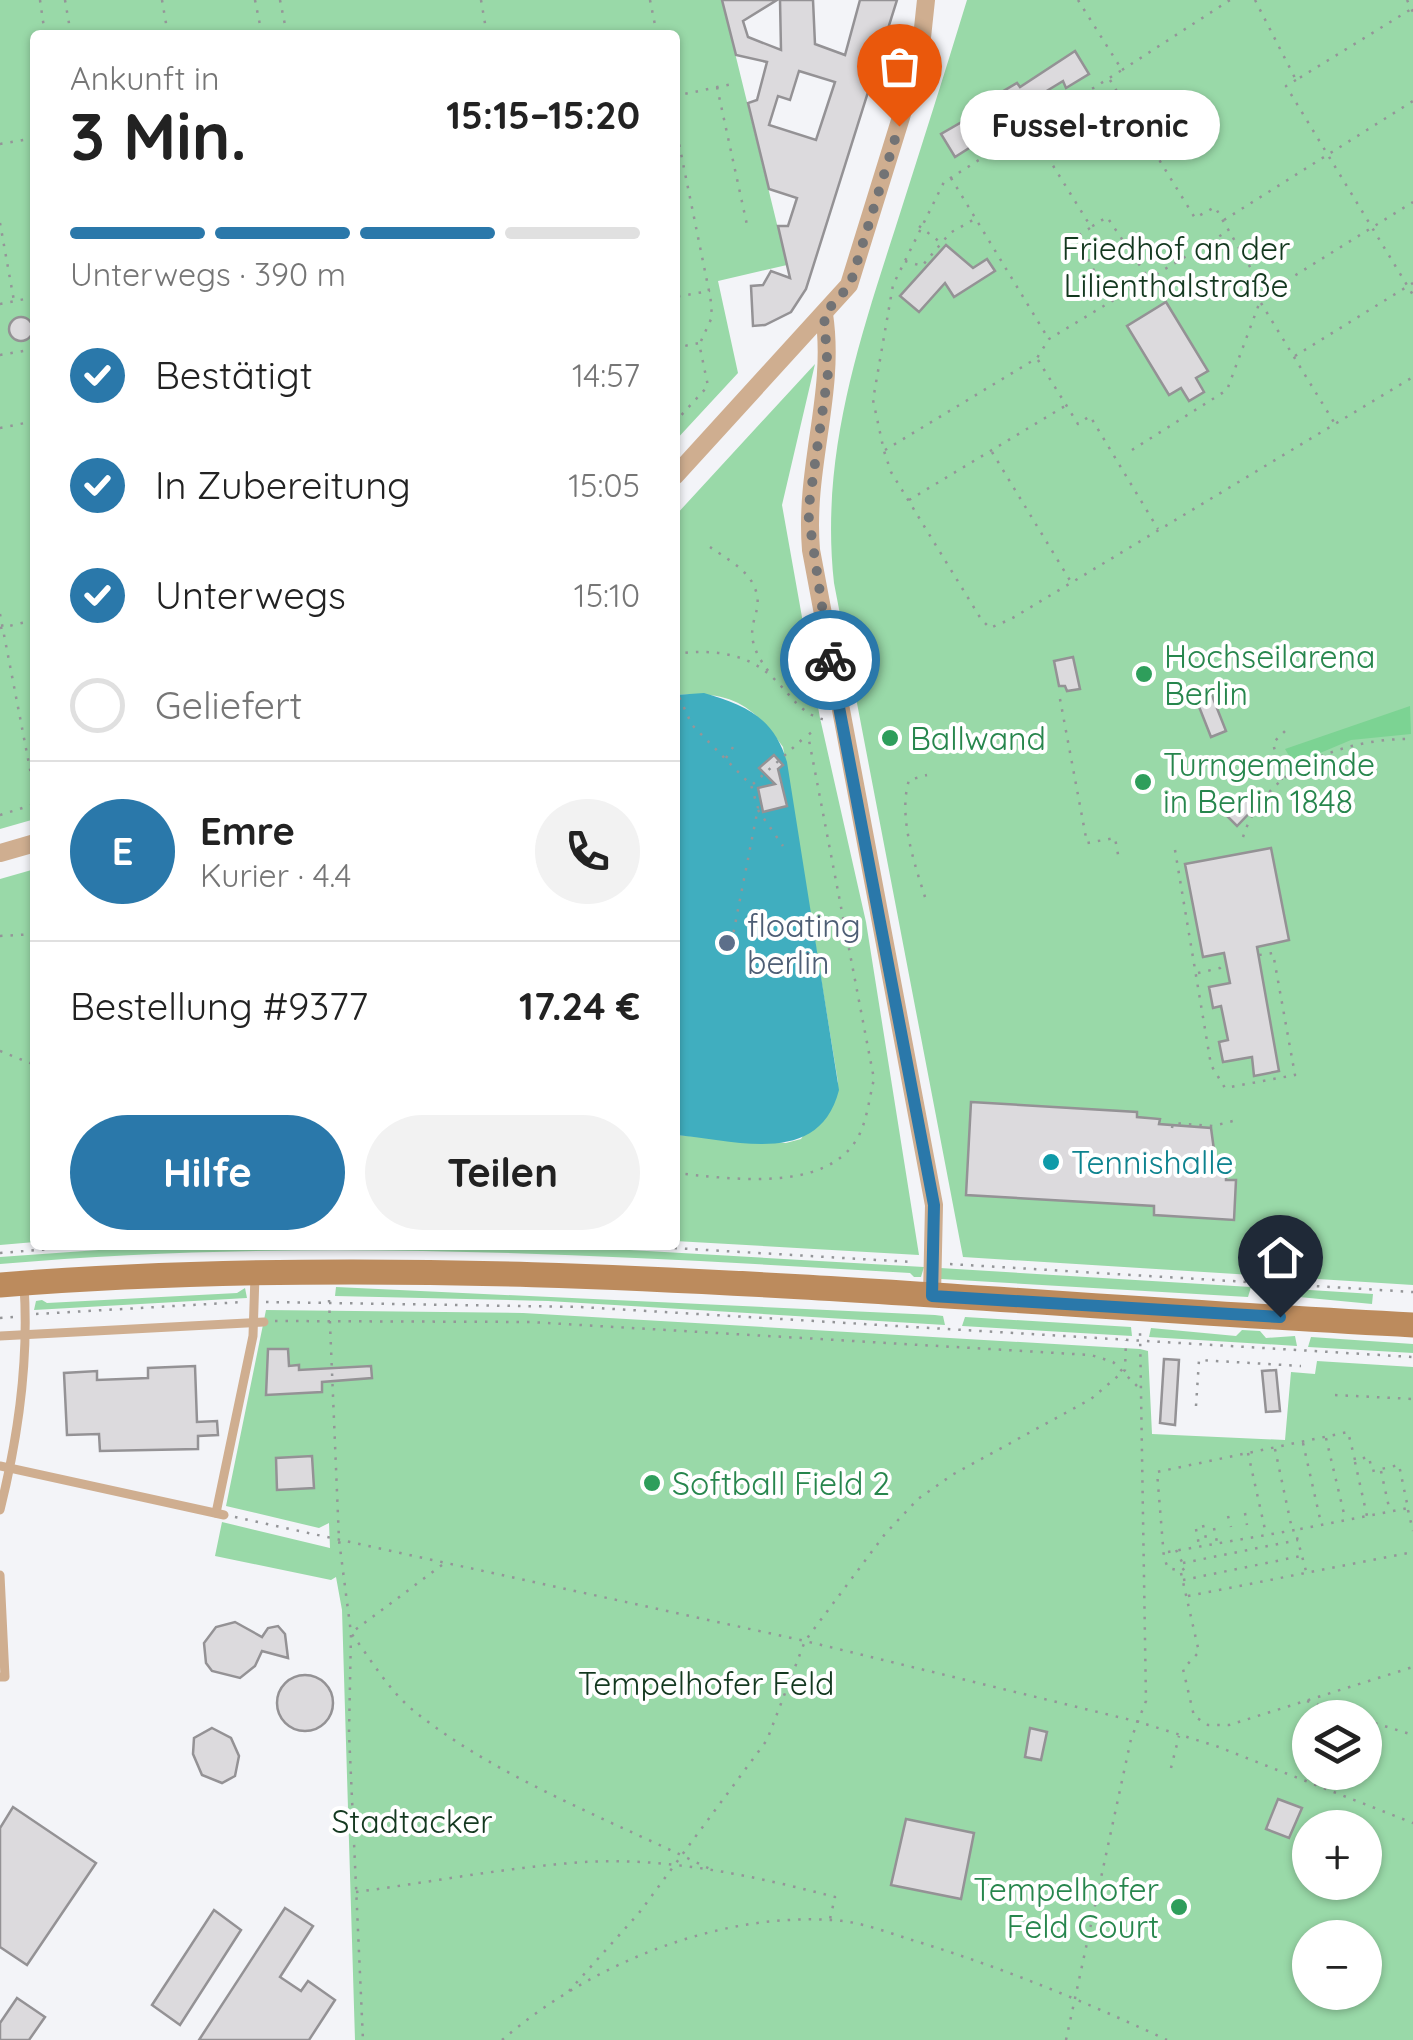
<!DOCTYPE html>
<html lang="de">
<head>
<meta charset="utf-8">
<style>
	body { margin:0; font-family:Quicksand,sans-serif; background:#f2f2f2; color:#222; height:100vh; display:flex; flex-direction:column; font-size:38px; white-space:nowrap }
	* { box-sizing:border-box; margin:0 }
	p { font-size:32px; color:#767676 }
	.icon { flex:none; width:55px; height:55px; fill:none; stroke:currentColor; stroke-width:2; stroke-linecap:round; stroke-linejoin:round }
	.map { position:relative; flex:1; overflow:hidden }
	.side { position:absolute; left:30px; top:30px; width:650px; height:1220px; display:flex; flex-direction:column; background:#fff; border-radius:10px; box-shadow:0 2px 8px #0004 }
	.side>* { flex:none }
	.buttons { position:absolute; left:1292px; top:1700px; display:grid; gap:20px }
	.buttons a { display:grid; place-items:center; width:90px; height:90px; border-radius:50%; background:#fff; box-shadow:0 2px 8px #0004; font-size:50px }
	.pin { position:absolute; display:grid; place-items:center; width:85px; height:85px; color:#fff; margin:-102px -42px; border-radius:50% 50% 50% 0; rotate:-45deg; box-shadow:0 0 10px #0007 }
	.pin .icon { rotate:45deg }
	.courier { position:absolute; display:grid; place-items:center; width:100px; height:100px; margin:-50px; border:8px solid #2a78aa; border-radius:50%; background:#fff; color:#222; box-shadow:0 2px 12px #0007 }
	.bubble { position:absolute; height:70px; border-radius:35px; background:#fff; box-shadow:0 2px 8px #0004; font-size:32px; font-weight:700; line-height:70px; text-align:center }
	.head em { font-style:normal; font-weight:700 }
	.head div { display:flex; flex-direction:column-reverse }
	.head { display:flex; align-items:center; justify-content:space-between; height:170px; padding:0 40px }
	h1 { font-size:65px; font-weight:700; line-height:75px }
	.bar { display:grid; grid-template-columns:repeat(4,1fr); gap:15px 10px; align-content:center; height:120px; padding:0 40px }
	.bar i { height:12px; border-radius:8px; background:#e0e0e0 }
	.bar .current { background:#2a78aa }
	.bar p { grid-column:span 4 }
	.line { display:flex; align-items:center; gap:25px; padding:0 40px; border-top:2px solid #e0e0e0 }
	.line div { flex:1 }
	.round { display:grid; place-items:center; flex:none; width:105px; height:105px; border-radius:52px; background:#f2f2f2 }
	ol { padding:0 40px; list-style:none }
	li { display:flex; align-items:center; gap:30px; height:110px }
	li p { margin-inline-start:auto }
	li .icon { padding:10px; border-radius:50%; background:#2a78aa; color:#fff; stroke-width:4 }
	li:last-child { color:#767676 }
	li i { width:55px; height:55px; border:5px solid #e0e0e0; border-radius:50% }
	.cta { display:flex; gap:20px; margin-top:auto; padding:20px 40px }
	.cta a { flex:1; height:115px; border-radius:60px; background:#2a78aa; color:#fff; font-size:40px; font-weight:700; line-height:115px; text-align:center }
	.cta a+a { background:#f2f2f2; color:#222 }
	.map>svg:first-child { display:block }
	.green { fill:#99d9a8; fill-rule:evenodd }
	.forest { fill:#7cd393 }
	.water { fill:#40aebf }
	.building { fill:#dcdadd; stroke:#949295; stroke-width:2.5; fill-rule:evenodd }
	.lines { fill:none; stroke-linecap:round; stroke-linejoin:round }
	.path { stroke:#949598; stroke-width:2.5; stroke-dasharray:2.5 8; stroke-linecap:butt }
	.lane { stroke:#cfae90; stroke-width:9 }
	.street { stroke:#cfae90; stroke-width:18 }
	.secondary { stroke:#bc8b5d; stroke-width:25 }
	.done { stroke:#727375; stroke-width:10; stroke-dasharray:0 18 }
	.route { stroke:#2a78aa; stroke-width:12 }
	.leisure-dot { fill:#2e9e5b; stroke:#fff; stroke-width:4 }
	.service-dot { fill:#5c6f8a; stroke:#fff; stroke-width:4 }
	.culture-dot { fill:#0f9aa8; stroke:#fff; stroke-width:4 }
	.labels { text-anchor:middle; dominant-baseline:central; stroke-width:8; stroke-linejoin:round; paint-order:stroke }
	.park-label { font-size:32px; fill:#13381f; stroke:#fff }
	.leisure-label { font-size:32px; fill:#27864d; stroke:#fff; text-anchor:start }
	.service-label { font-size:32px; fill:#4e5e75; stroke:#fff; text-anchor:start }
	.culture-label { font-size:32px; fill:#0d838f; stroke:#fff; text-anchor:start }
</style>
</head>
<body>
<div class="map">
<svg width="1413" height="2040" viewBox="0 0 1413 2040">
	<rect width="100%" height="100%" fill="#f3f4f8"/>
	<g class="green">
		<polygon points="0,0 722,0 787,265 718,281 738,373 675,441 675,35 35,35 35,819 0,829"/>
		<path d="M967,0H1413V1285L963,1257L834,583C820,457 858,344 896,226C920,151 944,75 967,0Z"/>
		<path d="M815,364L782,505L820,718L866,922L919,1255L675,1241V1135L786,1143L801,1139L838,1082L783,747C751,703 731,691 675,695V516Z"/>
		<polygon points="35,869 35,1242 0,1245 0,879"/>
		<path d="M169,1245H543L924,1267L921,1277H914L910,1273C606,1255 305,1237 0,1264V1257Z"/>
		<polygon points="940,1268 1251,1287 1248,1297 941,1279"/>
		<polygon points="336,1287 935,1315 943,1316 945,1325 548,1301 335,1296"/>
		<polygon points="1262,1287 1373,1294 1372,1304 1278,1295 1264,1298"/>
		<polygon points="245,1288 247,1298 34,1310 36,1301 42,1300 47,1303 237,1293"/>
		<path d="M266,1310L523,1313L1140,1349L1148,1351L1152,1434L1285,1440L1291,1372L1315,1374L1317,1361L1413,1367V2040H355L342,1610L336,1577L331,1580L215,1556L222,1522L330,1548L329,1523L319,1528L226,1506ZM1310,1718H1365V1772H1310ZM1310,1828H1365V1882H1310ZM1310,1938H1365V1992H1310Z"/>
		<polygon points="965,1317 1131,1327 1132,1336 962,1326"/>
		<polygon points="1151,1328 1236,1336 1242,1330 1260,1331 1266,1338 1295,1336 1297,1346 1149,1337"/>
		<polygon points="1311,1337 1413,1344 1413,1353 1308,1347"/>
	</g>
	<polygon class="forest" points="1410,706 1411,734 1351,740 1294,764 1285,749"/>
	<path class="water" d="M704,693C745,705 774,717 787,762L839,1090C819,1168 736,1140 675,1135V695Z"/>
	<g class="building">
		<path d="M722,0H777L743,21L748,37L781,50L780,0H813L815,44L845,55L860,0H897L806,289L791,312L765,325L753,326L751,286L763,285L771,271L790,278L778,226H788L797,198L769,189L748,103L757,100L767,62L736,55ZM799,71L835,82L816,140L769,125L778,96L790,100Z"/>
		<polygon points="1075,51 1089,74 1066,88 1063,81 973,136 977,143 955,157 941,134 998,101 995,96 1017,83 1020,87"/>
		<polygon points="946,245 973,268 987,259 995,271 954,297 945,283 919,312 900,296"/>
		<polygon points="1166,302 1208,371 1196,378 1204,392 1189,401 1181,388 1169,395 1127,326"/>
		<circle cx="21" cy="329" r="12"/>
		<polygon points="1073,657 1080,689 1067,691 1065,686 1059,686 1054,661"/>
		<polygon points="1211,693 1226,731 1211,737 1196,699"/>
		<polygon points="774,755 783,765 778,769 787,806 763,812 758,788 775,784 759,768"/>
		<polygon points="1247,794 1258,804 1237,826 1227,816"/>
		<polygon points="1271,848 1289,940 1257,947 1279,1071 1254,1076 1252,1057 1223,1062 1219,1042 1228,1040 1221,1006 1213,1008 1209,987 1230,983 1224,953 1203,957 1185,864"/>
		<polygon points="971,1102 1137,1112 1137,1117 1160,1119 1159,1124 1211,1128 1214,1150 1204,1168 1226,1169 1226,1180 1236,1180 1234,1220 1154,1215 1154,1206 966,1195"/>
		<polygon points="268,1349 288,1349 289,1366 299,1365 299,1370 371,1366 372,1378 322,1382 322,1392 266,1395"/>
		<polygon points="1164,1359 1179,1360 1175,1425 1160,1423"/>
		<polygon points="195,1366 197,1422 217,1421 218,1435 198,1436 198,1449 100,1451 99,1434 67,1435 64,1373 97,1371 97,1380 148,1378 148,1368"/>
		<polygon points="1276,1370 1280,1411 1266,1412 1262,1371"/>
		<polygon points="312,1456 314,1488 277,1490 276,1458"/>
		<polygon points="235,1622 262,1637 268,1628 278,1626 285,1634 288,1658 262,1651 255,1666 240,1678 212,1671 206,1663 204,1643 216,1627"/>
		<circle cx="305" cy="1703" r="28"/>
		<polygon points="212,1728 231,1738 239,1756 235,1776 222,1783 202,1775 193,1754 194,1738"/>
		<polygon points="1030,1728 1047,1732 1041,1760 1025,1757"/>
		<polygon points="1278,1799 1302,1808 1289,1838 1266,1829"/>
		<polygon points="13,1807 96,1863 27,1965 0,1947 0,1828"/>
		<polygon points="906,1819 974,1833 961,1899 891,1885"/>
		<polygon points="285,1908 313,1926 280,1977 301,1991 308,1981 335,2000 309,2040 199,2040"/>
		<polygon points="214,1910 241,1930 180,2025 152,2005"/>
		<polygon points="17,1998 45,2017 29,2040 0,2040 0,2023"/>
	</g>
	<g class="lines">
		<g class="path">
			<polyline points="40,0 45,35"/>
			<polyline points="65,0 71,35"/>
			<polyline points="162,0 168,35"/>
			<polyline points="255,0 262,35"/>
			<polyline points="280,0 287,35"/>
			<polyline points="481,0 487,35"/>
			<polyline points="650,0 657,35"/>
			<polyline points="1078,0 1122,70 944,182 893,285 873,400 884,451 891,472 981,619 990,628 1011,619 1413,377"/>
			<polyline points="1255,0 1296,80 1413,8"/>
			<polyline points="1407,0 1413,12"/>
			<polyline points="1122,70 1230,0"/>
			<polyline points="1110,80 1195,218 1215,207 1260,284 1262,296"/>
			<polyline points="1296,80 1286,86 1413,295"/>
			<polyline points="717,87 747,225"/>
			<polyline points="675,96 732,84"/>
			<polyline points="675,124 709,291 675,297"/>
			<polyline points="1031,130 1091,227 1107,217 1149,279"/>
			<polyline points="0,144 35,138"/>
			<polyline points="951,178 1048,338"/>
			<polyline points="1224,220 1413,101"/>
			<polyline points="0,223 14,301"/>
			<polyline points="919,226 940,242"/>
			<polyline points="1090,228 1076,237 1111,302"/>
			<polyline points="905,261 922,266 950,233 973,220"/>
			<polyline points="1261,303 1335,424"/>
			<polyline points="0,304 35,297"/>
			<polyline points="701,341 712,317 710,292"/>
			<polyline points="675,348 699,343 708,386 675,422"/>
			<polyline points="0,355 35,349"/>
			<polyline points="1295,356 1413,283"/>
			<polyline points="1038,360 1078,424 1090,416 1158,529"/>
			<polyline points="0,428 35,421"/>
			<polyline points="885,450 1037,358 1049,339 1228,231"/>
			<polyline points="1132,450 1227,390 1262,296 1413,202"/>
			<polyline points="992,452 1071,582"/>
			<polyline points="909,500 1065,406"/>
			<path d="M710,547C724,557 745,568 753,584C770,617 732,624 769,672"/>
			<polyline points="0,614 35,795"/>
			<polyline points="0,628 35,620"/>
			<path d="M675,654C709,649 746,652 772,677C791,694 800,715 826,720"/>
			<polyline points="675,688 692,725 751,785 758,808 733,935"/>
			<polyline points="1060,699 1087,843 1115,838 1119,860"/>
			<polyline points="726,758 735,744"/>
			<polyline points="1282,780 1273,743 1290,726"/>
			<polyline points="753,784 806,736"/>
			<polyline points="758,810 783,846"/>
			<polyline points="0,815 35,804"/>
			<path d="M1243,837C1266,766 1345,738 1413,739"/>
			<polyline points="1175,850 1211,1065 1225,1088 1295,1075 1273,953 1259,955"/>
			<path d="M925,897C914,862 898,816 909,780L927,775"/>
			<polyline points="0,936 35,934"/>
			<polyline points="1198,973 1220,968 1226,962"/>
			<polyline points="0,1051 35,1065"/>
			<polyline points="1172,1128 1173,1123 1213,1126 1233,1121"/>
			<path d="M675,1173C728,1178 824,1194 857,1139C867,1122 869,1099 874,1079L808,735L817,728"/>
			<polyline points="34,1198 35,1185"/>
			<polyline points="622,1245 912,1262"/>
			<polyline points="0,1253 100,1245"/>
			<polyline points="950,1264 1413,1292"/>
			<polyline points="329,1300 339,1540 351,1633 349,1733 363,2040"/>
			<polyline points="266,1302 581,1307 1413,1357"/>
			<polyline points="36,1314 243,1302"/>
			<polyline points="0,1318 13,1317"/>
			<polyline points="275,1321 530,1322 1091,1355 1113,1362 1140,1389"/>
			<polyline points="1335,1395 1413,1399"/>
			<polyline points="1196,1406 1199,1360 1301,1366"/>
			<polyline points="1326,1438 1345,1518"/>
			<polyline points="1303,1443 1321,1523"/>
			<polyline points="1275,1449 1292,1529"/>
			<polyline points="1248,1453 1266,1534"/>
			<polyline points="1355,1462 1367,1516"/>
			<polyline points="1381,1471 1390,1512"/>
			<polyline points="1408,1510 1413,1531"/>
			<polyline points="1245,1513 1247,1525"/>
			<polyline points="1228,1516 1231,1527"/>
			<polyline points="235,1517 805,1641 1139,1722 1216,1746 1413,1823"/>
			<polyline points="1203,1525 1207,1543"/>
			<polyline points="1214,1528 1217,1542"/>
			<polyline points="1196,1529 1199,1545"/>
			<polyline points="1176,1550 1185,1568 1181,1571 1168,1568 1164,1558 1157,1472 1348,1432 1355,1460 1369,1457 1372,1471 1399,1465 1408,1508 1295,1530"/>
			<polyline points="1168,1552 1295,1530 1306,1571"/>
			<polyline points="1183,1563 1298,1540"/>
			<path d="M442,1565L351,1633C370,1658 389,1691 414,1711C498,1779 618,1823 714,1871"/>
			<polyline points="1181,1573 1199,1652 1183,1669 1194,1716 1208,1725 1229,1725 1413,1667"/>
			<polyline points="1183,1580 1301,1556"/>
			<polyline points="1188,1596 1413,1552"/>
			<polyline points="1307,1701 1358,1718"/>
			<polyline points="1365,1720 1413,1735"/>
			<polyline points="1171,1768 1179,1736"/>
			<path d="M356,1892C432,1882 508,1867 585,1862C667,1857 755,1876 835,1897L830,1919"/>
			<polyline points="569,1991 639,1913 767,1740 805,1641 885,1534 918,1499 952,1475 1091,1399 1125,1370 1126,1340"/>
			<path d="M502,2040C589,1965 715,1913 831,1920C859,1921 886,1932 912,1940C1001,1967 1084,2001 1167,2040"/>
			<polyline points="1066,2040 1131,1739 1146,1701 1140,1331"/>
		</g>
		<g class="lane">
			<polyline points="0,1336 264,1322"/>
			<polyline points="0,1466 224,1515"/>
			<path d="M0,1510C18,1438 29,1360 24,1285"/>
			<polyline points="216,1513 253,1336 255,1275"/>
			<polyline points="0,1575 5,1677 0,1677"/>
		</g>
		<g class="street">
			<path d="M824,314C836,393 804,467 811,550L934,1205L932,1296"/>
			<polyline points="675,476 849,285 920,56 926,0"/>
			<polyline points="0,853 35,843"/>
		</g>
		<path class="secondary" d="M0,1285C471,1247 942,1301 1413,1325"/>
	</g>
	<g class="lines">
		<polyline class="done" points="830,660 808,512 828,373 824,314 850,285 899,126"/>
		<polyline class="route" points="830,660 934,1205 932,1296 1280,1317"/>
	</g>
	<g class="leisure-dot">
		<circle cx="1144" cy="674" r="10"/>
		<circle cx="890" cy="738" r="10"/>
		<circle cx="1143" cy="782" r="10"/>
		<circle cx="652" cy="1483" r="10"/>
		<circle cx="1179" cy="1907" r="10"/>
	</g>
	<circle class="service-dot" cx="727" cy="943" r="10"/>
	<circle class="culture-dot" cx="1051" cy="1162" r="10"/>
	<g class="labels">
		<g class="park-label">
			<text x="1176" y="248">Friedhof an der<tspan x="1176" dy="37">Lilienthalstraße</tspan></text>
			<text x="706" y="1683">Tempelhofer Feld</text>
			<text x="412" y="1821">Stadtacker</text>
		</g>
		<g class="leisure-label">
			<text x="1164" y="656">Hochseilarena<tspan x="1164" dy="37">Berlin</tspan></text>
			<text x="910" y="738">Ballwand</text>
			<text x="1163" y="764">Turngemeinde<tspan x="1163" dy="37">in Berlin 1848</tspan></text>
			<text x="672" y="1483">Softball Field 2</text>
			<text x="1159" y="1889" text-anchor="end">Tempelhofer<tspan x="1159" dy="37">Feld Court</tspan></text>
		</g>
		<g class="service-label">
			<text x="747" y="925">floating<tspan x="747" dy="37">berlin</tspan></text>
		</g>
		<g class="culture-label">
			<text x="1071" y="1162">Tennishalle</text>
		</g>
	</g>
</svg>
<div class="buttons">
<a><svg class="icon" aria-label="layers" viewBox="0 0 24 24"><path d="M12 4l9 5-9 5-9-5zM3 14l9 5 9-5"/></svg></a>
<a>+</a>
<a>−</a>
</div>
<div class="pin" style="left:899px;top:126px;background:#ea580c"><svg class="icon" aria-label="bag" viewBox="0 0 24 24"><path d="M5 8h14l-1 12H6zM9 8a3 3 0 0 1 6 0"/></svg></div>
<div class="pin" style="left:1280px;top:1317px;background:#1f2937"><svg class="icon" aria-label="home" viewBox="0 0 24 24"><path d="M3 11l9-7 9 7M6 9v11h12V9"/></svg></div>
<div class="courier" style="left:830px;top:660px"><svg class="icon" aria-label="bike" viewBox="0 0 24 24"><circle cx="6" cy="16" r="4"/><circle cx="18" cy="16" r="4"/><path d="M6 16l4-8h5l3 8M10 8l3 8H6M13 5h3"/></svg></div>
<div class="bubble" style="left:960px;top:90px;width:260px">Fussel-tronic</div>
<section class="side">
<div class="head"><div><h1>3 Min.</h1><p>Ankunft in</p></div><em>15:15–15:20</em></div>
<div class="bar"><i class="current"></i><i class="current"></i><i class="current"></i><i></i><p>Unterwegs · 390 m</p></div>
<ol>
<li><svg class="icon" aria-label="check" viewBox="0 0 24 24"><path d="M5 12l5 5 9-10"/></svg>Bestätigt<p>14:57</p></li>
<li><svg class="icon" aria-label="check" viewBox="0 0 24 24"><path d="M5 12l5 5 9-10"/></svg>In Zubereitung<p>15:05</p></li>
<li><svg class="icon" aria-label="check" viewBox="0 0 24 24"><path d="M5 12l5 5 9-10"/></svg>Unterwegs<p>15:10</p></li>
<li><i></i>Geliefert</li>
</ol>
<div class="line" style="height:180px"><b class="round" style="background:#2a78aa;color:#fff">E</b><div><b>Emre</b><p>Kurier · 4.4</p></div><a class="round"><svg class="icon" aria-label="phone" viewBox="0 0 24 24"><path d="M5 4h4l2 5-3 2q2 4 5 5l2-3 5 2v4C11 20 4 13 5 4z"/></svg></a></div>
<div class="line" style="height:130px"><div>Bestellung #9377</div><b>17.24 €</b></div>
<div class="cta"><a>Hilfe</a><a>Teilen</a></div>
</section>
</div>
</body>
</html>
